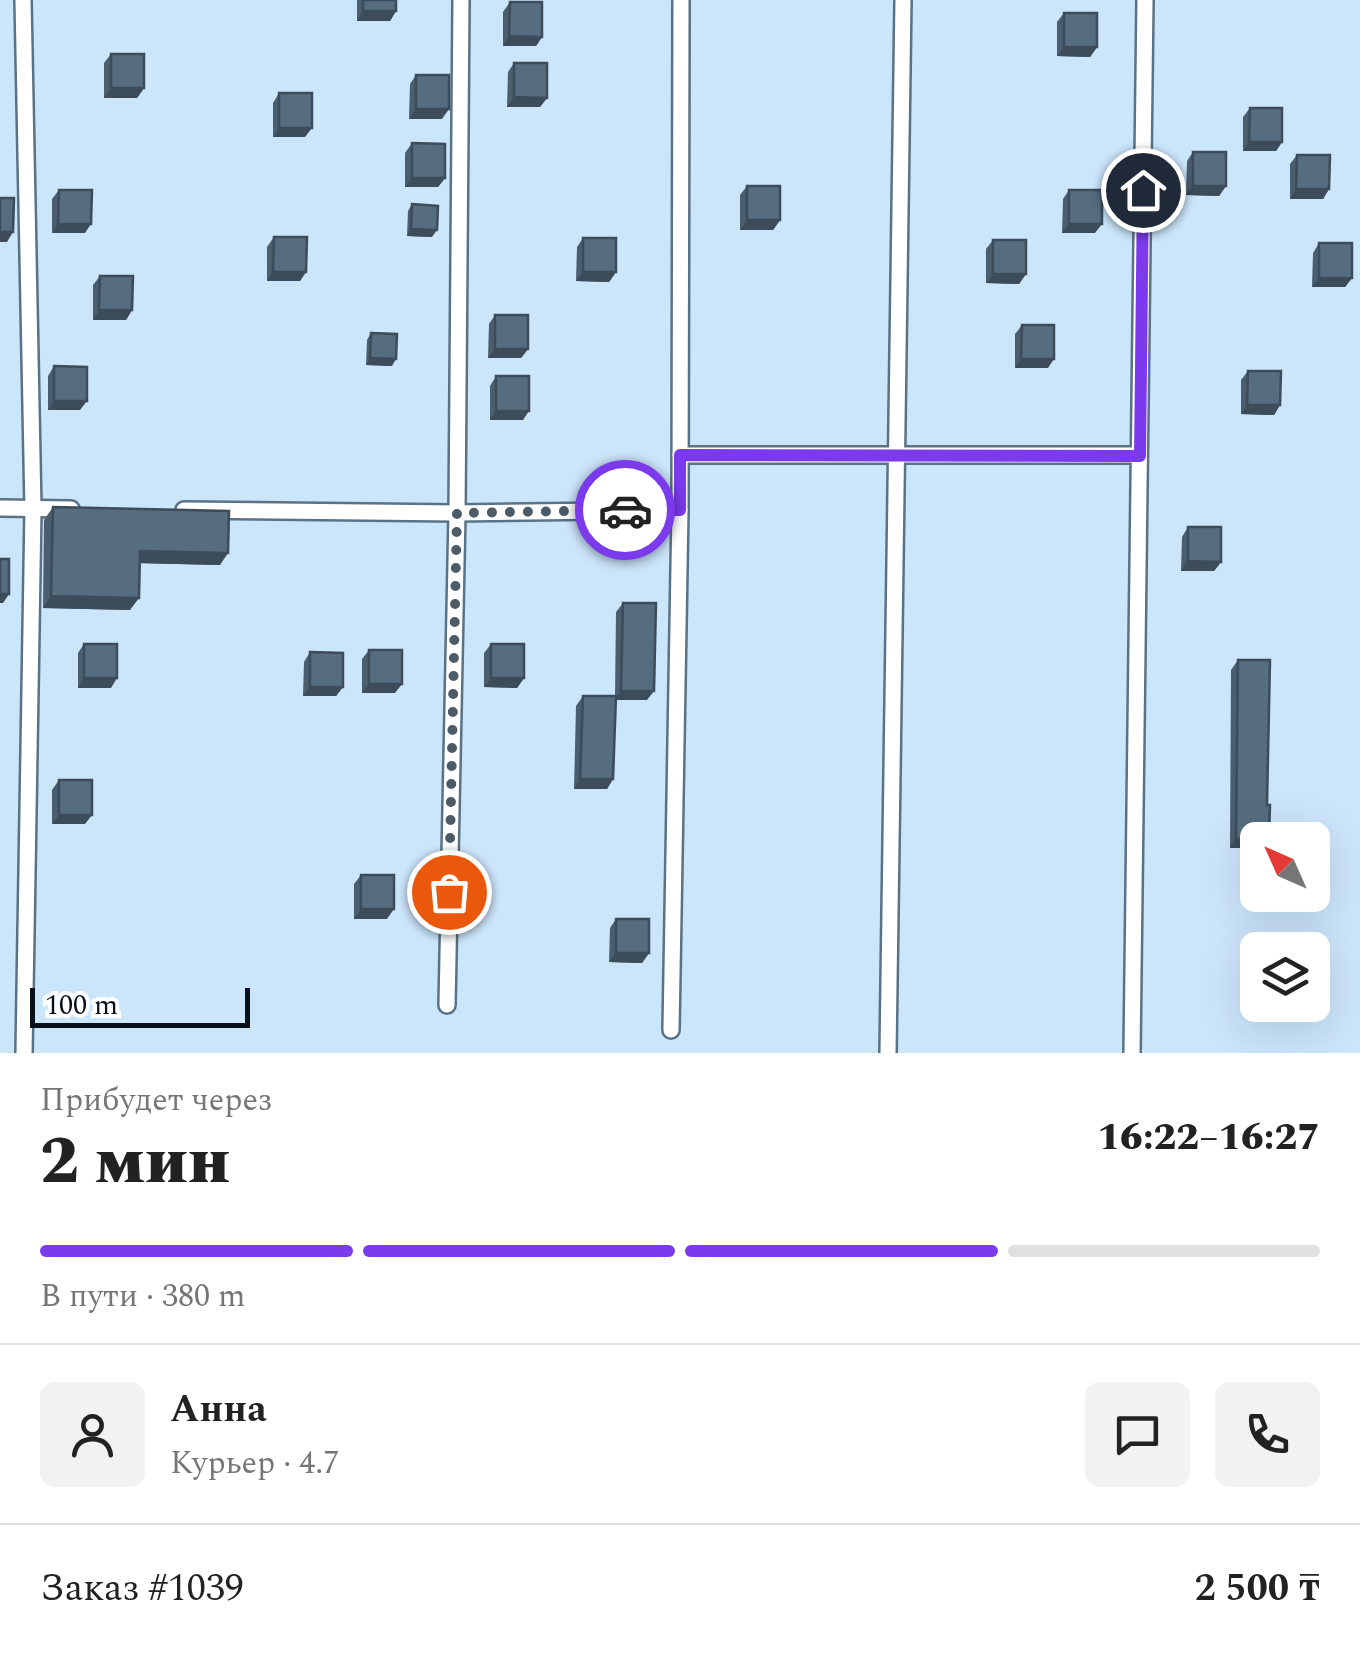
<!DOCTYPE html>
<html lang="ru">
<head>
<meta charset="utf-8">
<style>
	body { margin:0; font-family:Spectral,serif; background:#f2f2f2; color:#222; height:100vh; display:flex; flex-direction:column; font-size:38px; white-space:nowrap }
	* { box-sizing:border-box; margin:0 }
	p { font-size:32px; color:#767676 }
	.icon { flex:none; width:55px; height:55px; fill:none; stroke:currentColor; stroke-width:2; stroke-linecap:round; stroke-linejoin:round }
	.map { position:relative; height:1053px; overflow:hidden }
	.drawer { display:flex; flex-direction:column; background:#fff; flex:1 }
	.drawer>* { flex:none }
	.needle { width:65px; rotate:315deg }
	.controls { position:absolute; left:1240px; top:822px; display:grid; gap:20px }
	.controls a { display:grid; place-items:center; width:90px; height:90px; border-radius:15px; background:#fff; box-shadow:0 10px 40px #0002; font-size:50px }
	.scale { position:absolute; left:30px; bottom:25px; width:220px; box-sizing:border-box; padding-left:10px; border:5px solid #081119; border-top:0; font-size:28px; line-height:35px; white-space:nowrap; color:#081119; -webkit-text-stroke:8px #fff; paint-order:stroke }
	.pin { position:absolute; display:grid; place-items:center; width:85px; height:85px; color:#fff; margin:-42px; border:5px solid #fff; border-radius:50%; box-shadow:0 2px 10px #0007 }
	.courier { position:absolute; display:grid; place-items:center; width:100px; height:100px; margin:-50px; border:8px solid #7c3aed; border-radius:50%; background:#fff; color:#222; box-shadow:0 2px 12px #0007 }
	.summary em { font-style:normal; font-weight:800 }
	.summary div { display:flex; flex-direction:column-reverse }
	.summary { display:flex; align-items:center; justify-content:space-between; height:170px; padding:0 40px }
	h1 { font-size:65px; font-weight:800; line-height:75px }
	.bar { display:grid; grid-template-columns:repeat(4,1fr); gap:15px 10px; align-content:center; height:120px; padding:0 40px }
	.bar i { height:12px; border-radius:8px; background:#e0e0e0 }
	.bar .on { background:#7c3aed }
	.bar p { grid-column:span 4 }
	.line { display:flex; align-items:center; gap:25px; padding:0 40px; border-top:2px solid #e0e0e0 }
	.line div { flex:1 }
	.round { display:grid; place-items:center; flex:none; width:105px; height:105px; border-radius:15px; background:#f2f2f2 }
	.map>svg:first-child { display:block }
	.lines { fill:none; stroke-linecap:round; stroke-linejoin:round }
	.minor-casing { stroke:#5a7285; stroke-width:20 }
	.minor { stroke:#fff; stroke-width:15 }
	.wall { fill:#4a5e6e }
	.shaded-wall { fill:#3c4c5a }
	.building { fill:#566d80; stroke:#3c4c5a; stroke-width:2.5 }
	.done { stroke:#4c5b68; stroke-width:10; stroke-dasharray:0 18 }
	.route { stroke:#7c3aed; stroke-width:12 }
</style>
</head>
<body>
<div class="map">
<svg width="1360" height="1053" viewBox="0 0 1360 1053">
	<rect width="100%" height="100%" fill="#cbe5fb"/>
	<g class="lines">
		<g class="minor-casing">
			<g id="minor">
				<polyline points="23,0 33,509 24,1053"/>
				<polyline points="680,455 1139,455"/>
				<polyline points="0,508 71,509"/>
				<polyline points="184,510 457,513 680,510"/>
				<polyline points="447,1005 457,513 461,0"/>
				<polyline points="671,1030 680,510 681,0"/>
				<polyline points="888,1053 903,0"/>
				<polyline points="1132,1053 1145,0"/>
			</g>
		</g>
		<use href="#minor" class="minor"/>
	</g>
	<g class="wall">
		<polygon points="357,0 396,0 396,11 390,21 357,21"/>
		<polygon points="510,2 542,37 536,46 503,46 503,12"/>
		<polygon points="1064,13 1097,47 1090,57 1057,56 1057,22"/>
		<polygon points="111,54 144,88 137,98 104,98 104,63"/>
		<polygon points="514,63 547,98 540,107 507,107 508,72"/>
		<polygon points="416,75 442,119 409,119 410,84"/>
		<polygon points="279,93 305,137 273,137 273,103"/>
		<polygon points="1250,108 1282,142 1276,151 1243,151 1243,117"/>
		<polygon points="412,143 445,178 438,187 405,187 405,153"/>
		<polygon points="1193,152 1226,186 1219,196 1186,195 1187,161"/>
		<polygon points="1297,155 1329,189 1323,199 1290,199 1290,164"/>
		<polygon points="747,186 780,220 773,230 740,230 740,195"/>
		<polygon points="59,190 85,233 52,233 52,199"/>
		<polygon points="1069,190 1095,233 1062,233 1063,199"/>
		<polygon points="412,204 432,237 407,236 408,211"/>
		<polygon points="274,237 306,272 300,281 267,281 267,247"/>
		<polygon points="583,238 616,272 609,282 576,281 577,247"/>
		<polygon points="993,240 1026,274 1019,284 986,283 986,249"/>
		<polygon points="1319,243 1352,278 1345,287 1312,287 1313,253"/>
		<polygon points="100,276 132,310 126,320 93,320 93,285"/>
		<polygon points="495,315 528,349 521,358 488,358 489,324"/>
		<polygon points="1022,325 1048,368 1015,368 1015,334"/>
		<polygon points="371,333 392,366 366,365 367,340"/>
		<polygon points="54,366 80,410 48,410 48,376"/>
		<polygon points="1248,371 1280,405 1274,415 1241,414 1241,380"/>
		<polygon points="496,376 523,420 490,420 490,386"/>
		<polygon points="53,507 220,565 140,563 130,610 43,608 44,520"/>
		<polygon points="1188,527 1221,562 1214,571 1181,571 1182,537"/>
		<polygon points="623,603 647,700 616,700 613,779 607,789 574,789 576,706 583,696 615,696 616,612"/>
		<polygon points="84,644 111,688 78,688 78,653"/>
		<polygon points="491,644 524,678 517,688 484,687 484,653"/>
		<polygon points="369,650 395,693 362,693 362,659"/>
		<polygon points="310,652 343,687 336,696 303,696 304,662"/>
		<polygon points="1238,660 1258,840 1258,848 1230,848 1231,670"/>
		<polygon points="59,780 85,824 52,824 52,790"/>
		<polygon points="361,875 387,919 354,919 354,884"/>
		<polygon points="616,919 649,953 642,963 609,962 610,928"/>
	</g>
	<g class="shaded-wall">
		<polygon points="363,11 396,11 390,21 357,21"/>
		<polygon points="509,36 542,37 536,46 503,46"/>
		<polygon points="1064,47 1097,47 1090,57 1057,56"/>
		<polygon points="111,88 144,88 137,98 104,98"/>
		<polygon points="514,97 547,98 540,107 507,107"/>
		<polygon points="416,109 449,109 442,119 409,119"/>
		<polygon points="279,128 312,128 305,137 273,137"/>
		<polygon points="1249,142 1282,142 1276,151 1243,151"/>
		<polygon points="412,178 445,178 438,187 405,187"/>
		<polygon points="1193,186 1226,186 1219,196 1186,195"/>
		<polygon points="1296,189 1329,189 1323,199 1290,199"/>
		<polygon points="747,220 780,220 773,230 740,230"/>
		<polygon points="58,224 91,224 85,233 52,233"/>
		<polygon points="1069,224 1102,224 1095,233 1062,233"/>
		<polygon points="411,229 437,230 432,237 407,236"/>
		<polygon points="0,232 13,232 7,242 0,242"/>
		<polygon points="273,272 306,272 300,281 267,281"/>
		<polygon points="583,272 616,272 609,282 576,281"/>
		<polygon points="993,274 1026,274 1019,284 986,283"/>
		<polygon points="1319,278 1352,278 1345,287 1312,287"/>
		<polygon points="99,310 132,310 126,320 93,320"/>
		<polygon points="495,349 528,349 521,358 488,358"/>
		<polygon points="370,358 396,359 392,366 366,365"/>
		<polygon points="1021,359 1054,359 1048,368 1015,368"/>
		<polygon points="54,401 87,401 80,410 48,410"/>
		<polygon points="1247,405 1280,405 1274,415 1241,414"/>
		<polygon points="496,411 529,411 523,420 490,420"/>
		<polygon points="140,551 228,553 220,565 131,563"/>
		<polygon points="1188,561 1221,562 1214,571 1181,571"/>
		<polygon points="0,594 9,594 3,603 0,603"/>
		<polygon points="51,596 139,598 130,610 43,608"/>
		<polygon points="84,678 117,678 111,688 78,688"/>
		<polygon points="491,678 524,678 517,688 484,687"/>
		<polygon points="369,684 402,684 395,693 362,693"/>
		<polygon points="310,687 343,687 336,696 303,696"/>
		<polygon points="621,691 654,691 647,700 615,700"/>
		<polygon points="580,779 613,779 607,789 574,789"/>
		<polygon points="59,815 92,815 85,824 52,824"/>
		<polygon points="1236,839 1269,839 1258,840 1258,848 1230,848"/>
		<polygon points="361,909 394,909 387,919 354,919"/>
		<polygon points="616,953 649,953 642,963 609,962"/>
	</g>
	<g class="building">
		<rect x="363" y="0" width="33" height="11"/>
		<polygon points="510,2 542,2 542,37 509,36"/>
		<rect x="1064" y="13" width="33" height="34"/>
		<rect x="111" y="54" width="33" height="34"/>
		<polygon points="514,63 547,63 547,98 514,97"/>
		<rect x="416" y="75" width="33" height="34"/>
		<rect x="279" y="93" width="33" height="35"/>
		<polygon points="1250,108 1282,108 1282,142 1249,142"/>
		<polygon points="412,143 445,144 445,178 412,178"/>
		<rect x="1193" y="152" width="33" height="34"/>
		<polygon points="1297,155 1330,155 1329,189 1296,189"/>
		<rect x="747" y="186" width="33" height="34"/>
		<polygon points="59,190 92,190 91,224 58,224"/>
		<rect x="1069" y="190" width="33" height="34"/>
		<polygon points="0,198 14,198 13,232 0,232"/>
		<polygon points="412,204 438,206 437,230 411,229"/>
		<polygon points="274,237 307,237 306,272 273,272"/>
		<rect x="583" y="238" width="33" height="34"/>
		<rect x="993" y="240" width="33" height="34"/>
		<rect x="1319" y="243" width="33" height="35"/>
		<polygon points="100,276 133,276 132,310 99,310"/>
		<rect x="495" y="315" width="33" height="34"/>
		<polygon points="1022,325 1054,325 1054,359 1021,359"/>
		<polygon points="371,333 397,334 396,359 370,358"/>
		<polygon points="54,366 87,367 87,401 54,401"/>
		<polygon points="1248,371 1281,371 1280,405 1247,405"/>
		<rect x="496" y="376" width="33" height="35"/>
		<polygon points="53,507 229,511 228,553 140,551 139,598 51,596"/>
		<polygon points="1188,527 1221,527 1221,562 1188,561"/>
		<rect x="0" y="559" width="9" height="35"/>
		<polygon points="623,603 656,603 654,691 621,691"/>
		<rect x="84" y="644" width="33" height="34"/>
		<rect x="491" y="644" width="33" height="34"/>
		<rect x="369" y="650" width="33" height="34"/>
		<polygon points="310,652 343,653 343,687 310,687"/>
		<polygon points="1238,660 1270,660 1267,805 1270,805 1269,839 1236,839"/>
		<polygon points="583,696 616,696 613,779 580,779"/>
		<rect x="59" y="780" width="33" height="35"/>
		<rect x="361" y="875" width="33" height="34"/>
		<rect x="616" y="919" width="33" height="34"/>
	</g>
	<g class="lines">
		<polyline class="done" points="449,892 457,513 625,510"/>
		<polyline class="route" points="625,510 680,510 680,455 1140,456 1143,190"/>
	</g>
</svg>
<div class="controls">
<a><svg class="needle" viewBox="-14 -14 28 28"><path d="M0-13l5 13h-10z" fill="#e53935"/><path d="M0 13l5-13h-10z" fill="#767676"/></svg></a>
<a><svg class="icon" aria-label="layers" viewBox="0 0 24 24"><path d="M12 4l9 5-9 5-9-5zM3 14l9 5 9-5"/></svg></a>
</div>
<div class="scale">100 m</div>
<div class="pin" style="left:449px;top:892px;background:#ea580c"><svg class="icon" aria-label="bag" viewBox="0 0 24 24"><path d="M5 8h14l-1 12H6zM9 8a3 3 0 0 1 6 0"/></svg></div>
<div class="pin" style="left:1143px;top:190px;background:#1f2937"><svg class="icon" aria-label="home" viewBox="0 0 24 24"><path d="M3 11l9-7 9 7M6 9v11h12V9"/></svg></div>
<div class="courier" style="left:625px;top:510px"><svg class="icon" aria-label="car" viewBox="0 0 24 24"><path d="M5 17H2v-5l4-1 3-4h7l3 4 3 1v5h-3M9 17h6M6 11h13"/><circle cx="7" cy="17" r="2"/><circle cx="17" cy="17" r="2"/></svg></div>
</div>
<section class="drawer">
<div class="summary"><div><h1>2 мин</h1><p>Прибудет через</p></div><em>16:22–16:27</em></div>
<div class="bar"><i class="on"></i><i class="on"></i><i class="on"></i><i></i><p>В пути · 380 m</p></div>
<div class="line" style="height:180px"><a class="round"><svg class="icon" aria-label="person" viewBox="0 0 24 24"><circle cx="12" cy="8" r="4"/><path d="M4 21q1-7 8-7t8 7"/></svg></a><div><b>Анна</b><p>Курьер · 4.7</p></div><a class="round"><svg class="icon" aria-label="chat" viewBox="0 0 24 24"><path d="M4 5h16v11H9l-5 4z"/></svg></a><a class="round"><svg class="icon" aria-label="phone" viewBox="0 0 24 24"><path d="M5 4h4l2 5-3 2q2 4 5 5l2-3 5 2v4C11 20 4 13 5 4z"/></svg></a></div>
<div class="line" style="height:130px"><div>Заказ #1039</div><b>2 500 ₸</b></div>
</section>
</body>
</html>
